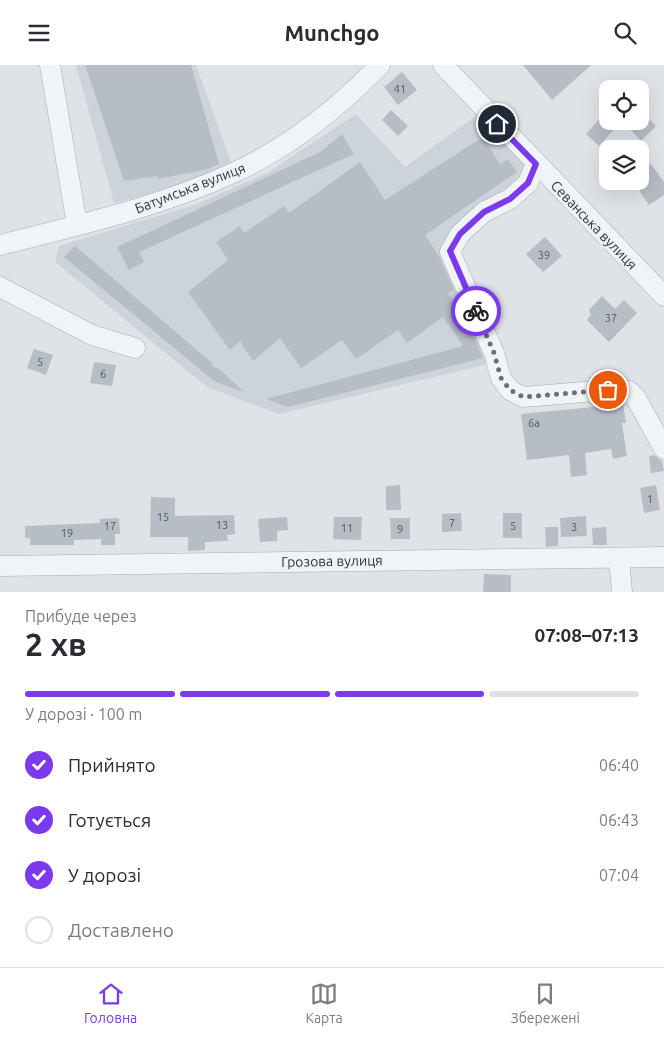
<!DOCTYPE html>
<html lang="uk">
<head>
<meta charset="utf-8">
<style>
	body { margin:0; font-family:Ubuntu,sans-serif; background:#f2f2f3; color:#2b2b33; height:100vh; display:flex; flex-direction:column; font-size:19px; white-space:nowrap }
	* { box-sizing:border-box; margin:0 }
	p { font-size:16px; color:#7c7c81 }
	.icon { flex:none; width:28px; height:28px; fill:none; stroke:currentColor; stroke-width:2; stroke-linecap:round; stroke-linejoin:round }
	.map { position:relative; height:527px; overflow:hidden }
	.sheet { display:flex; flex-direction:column; background:#fff; flex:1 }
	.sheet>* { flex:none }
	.buttons { position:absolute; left:599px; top:15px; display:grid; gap:10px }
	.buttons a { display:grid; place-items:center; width:50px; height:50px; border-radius:10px; background:#fff; box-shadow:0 5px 20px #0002; font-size:25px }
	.pin { position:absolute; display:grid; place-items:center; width:42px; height:42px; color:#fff; margin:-21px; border:2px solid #fff; border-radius:50%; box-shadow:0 1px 5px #0007 }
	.courier { position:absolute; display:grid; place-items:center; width:50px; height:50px; margin:-25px; border:4px solid #7c3aed; border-radius:50%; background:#fff; color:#222; box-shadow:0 1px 6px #0007 }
	.overview em { font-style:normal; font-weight:700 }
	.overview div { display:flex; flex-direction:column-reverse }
	.overview { display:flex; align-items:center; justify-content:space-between; height:85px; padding:0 25px }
	h1 { font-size:32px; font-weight:700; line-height:38px }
	.bar { display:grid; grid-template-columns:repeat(4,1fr); gap:8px 5px; align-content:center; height:60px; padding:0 25px }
	.bar i { height:6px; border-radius:4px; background:#e1e1e2 }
	.bar .on { background:#7c3aed }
	.bar p { grid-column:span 4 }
	ol { padding:0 25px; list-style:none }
	li { display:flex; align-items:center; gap:15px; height:55px }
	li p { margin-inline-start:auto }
	li .icon { padding:5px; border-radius:50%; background:#7c3aed; color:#fff; stroke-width:4 }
	li:last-child { color:#7c7c81 }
	li i { width:28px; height:28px; border:2px solid #e1e1e2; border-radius:50% }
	header { display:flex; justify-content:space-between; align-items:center; height:65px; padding:0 25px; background:#fff; font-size:22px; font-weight:700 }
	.tab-bar { display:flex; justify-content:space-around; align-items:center; height:70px; border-top:1px solid #e1e1e2; background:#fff; font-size:14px; color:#7c7c81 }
	.tab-bar a { display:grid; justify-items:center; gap:2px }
	.tab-bar .on { color:#7c3aed }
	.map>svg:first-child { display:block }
	.built { fill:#cdd3da }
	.building { fill:#b6bdc5 }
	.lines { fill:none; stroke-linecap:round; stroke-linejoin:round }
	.minor-casing { stroke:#a4abb2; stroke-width:21 }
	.minor { stroke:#f1f4f6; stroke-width:20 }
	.done { stroke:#68717a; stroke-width:5; stroke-dasharray:0 9 }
	.route { stroke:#7c3aed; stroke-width:6 }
	.labels { text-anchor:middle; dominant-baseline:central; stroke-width:4.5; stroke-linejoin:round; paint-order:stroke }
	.number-label { font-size:11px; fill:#4c5660 }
	.street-label { font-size:14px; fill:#28333f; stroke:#eef2f6 }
</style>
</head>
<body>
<header><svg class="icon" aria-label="menu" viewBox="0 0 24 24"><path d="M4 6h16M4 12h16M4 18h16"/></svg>Munchgo<svg class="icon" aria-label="search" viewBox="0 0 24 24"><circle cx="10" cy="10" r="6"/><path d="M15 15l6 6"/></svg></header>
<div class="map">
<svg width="664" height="527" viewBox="0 0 664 527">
	<rect width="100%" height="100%" fill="#dfe3e8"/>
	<g class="built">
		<polygon points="76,0 196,0 232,100 191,120 114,138"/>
		<polygon points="484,45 536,99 450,186 489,299 279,349 207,322 55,197 59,181 197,139 267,108 356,49 405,102"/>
	</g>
	<g class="building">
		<polygon points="85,0 191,0 219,99 208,104 158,114 157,111 124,116"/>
		<polygon points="523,0 591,0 552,35"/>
		<polygon points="402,7 417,25 398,40 384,22"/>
		<polygon points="391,45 408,61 398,71 382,55"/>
		<polygon points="605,48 608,50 608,56 614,56 618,60 599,81 586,69"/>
		<polygon points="646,51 656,61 641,76 631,65"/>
		<polygon points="342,69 354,89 139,187 144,197 129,205 117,182 320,87"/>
		<polygon points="483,72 500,99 508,94 517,107 425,170 439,191 454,225 448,228 474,272 483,293 288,342 266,334 463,281 443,252 407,278 398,265 356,294 342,275 301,303 280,273 253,296 240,276 230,285 188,227 228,195 216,177 240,161 244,168 284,141 289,148 360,97 385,135"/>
		<polygon points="640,90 654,103 664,117 664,130 649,140 640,127"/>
		<polygon points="545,172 562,191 543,207 526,189"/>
		<polygon points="75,181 213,299 211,301 219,304 244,327 214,316 64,192"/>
		<polygon points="602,231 615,244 624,235 637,248 609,277 587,255 591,250 589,245"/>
		<polygon points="34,284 53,290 46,310 27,303"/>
		<polygon points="94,297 116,300 112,321 90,318"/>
		<polygon points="616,337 623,338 626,358 622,358 627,391 613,394 611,384 585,388 587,410 571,412 569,390 527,395 521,349 604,341 604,339"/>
		<polygon points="654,390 662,396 664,406 651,408 649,391"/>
		<polygon points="400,420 401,445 386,445 386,421"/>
		<polygon points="656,420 660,445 644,448 640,423"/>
		<polygon points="151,432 175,433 175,451 234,450 235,469 227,470 228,476 205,477 205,485 188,486 188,472 150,472"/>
		<polygon points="461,448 462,466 442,467 442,449"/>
		<rect x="503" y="448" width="19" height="25"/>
		<polygon points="586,451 587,471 561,472 560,453"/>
		<polygon points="287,452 288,465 277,466 277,476 260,477 258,454"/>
		<polygon points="334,452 362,452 361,475 333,474"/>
		<polygon points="119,453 120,469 115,469 115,480 101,480 101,474 74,475 74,480 30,480 30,473 25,473 25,461 100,458 100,454"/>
		<polygon points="390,453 410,453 410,474 391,474"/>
		<polygon points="545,462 558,462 558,481 546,482"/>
		<polygon points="606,462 607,480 593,480 592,463"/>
		<polygon points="484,509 511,510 511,527 483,527"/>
	</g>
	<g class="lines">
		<g class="minor-casing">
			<g id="minor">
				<polyline points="50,0 77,160"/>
				<polyline points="443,0 664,231"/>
				<polyline points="536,99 528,118 510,134 484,147 460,169 450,187 494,288 501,313 510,325 523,332 608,325 629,326 636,333 664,384"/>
				<path d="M0,180C79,160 159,142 233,108C288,83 338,43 380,0"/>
				<polyline points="0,222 92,270 135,283"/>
				<polyline points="619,493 622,527"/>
				<polyline points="0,501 664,492"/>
			</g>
		</g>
		<use href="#minor" class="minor"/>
	</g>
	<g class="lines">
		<polyline class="done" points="476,246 494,288 501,313 510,325 523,332 608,325"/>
		<polyline class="route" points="476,246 450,186 460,169 484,147 510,134 528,118 536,99 497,59"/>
	</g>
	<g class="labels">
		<g class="number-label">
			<text x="400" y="24">41</text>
			<text x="544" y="190">39</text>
			<text x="611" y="253">37</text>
			<text x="40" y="297">5</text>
			<text x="103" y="309">6</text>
			<text x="534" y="358">6а</text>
			<text x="650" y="434">1</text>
			<text x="163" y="452">15</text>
			<text x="452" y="458">7</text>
			<text x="222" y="460">13</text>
			<text x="110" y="461">17</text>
			<text x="513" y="461">5</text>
			<text x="574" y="462">3</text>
			<text x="347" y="463">11</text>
			<text x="400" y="464">9</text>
			<text x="67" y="468">19</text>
		</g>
		<g class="street-label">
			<text transform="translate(190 123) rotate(-21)">Батумська вулиця</text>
			<text transform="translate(594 160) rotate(46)">Севанська вулиця</text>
			<text transform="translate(332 496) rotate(-1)">Грозова вулиця</text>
		</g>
	</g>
</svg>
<div class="buttons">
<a><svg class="icon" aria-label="locate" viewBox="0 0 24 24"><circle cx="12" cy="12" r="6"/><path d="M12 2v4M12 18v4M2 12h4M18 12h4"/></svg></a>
<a><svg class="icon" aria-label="layers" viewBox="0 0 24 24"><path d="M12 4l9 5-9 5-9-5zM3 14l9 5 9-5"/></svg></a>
</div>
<div class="pin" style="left:608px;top:325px;background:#ea580c"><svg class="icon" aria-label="bag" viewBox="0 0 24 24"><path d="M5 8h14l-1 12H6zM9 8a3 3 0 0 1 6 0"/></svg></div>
<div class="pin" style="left:497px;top:59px;background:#1f2937"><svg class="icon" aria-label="home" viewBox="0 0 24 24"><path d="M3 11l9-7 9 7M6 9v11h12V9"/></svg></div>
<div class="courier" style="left:476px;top:246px"><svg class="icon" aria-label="bike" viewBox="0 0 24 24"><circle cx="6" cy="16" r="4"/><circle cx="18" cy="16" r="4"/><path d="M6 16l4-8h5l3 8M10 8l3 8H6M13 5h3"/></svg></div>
</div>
<section class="sheet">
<div class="overview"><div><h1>2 хв</h1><p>Прибуде через</p></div><em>07:08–07:13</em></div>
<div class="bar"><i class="on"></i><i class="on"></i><i class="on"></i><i></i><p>У дорозі · 100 m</p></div>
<ol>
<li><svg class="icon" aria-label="check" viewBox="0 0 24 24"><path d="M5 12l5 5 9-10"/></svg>Прийнято<p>06:40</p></li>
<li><svg class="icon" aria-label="check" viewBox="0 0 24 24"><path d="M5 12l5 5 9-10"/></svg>Готується<p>06:43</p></li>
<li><svg class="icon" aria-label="check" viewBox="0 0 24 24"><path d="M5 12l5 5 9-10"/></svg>У дорозі<p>07:04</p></li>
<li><i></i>Доставлено</li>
</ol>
</section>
<nav class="tab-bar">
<a class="on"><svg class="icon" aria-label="home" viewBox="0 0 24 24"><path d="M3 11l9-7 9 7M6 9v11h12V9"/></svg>Головна</a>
<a><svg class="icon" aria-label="map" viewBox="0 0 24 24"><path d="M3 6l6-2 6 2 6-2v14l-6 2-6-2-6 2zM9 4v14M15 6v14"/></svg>Карта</a>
<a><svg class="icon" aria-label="saved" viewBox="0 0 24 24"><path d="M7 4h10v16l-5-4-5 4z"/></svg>Збережені</a>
</nav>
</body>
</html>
